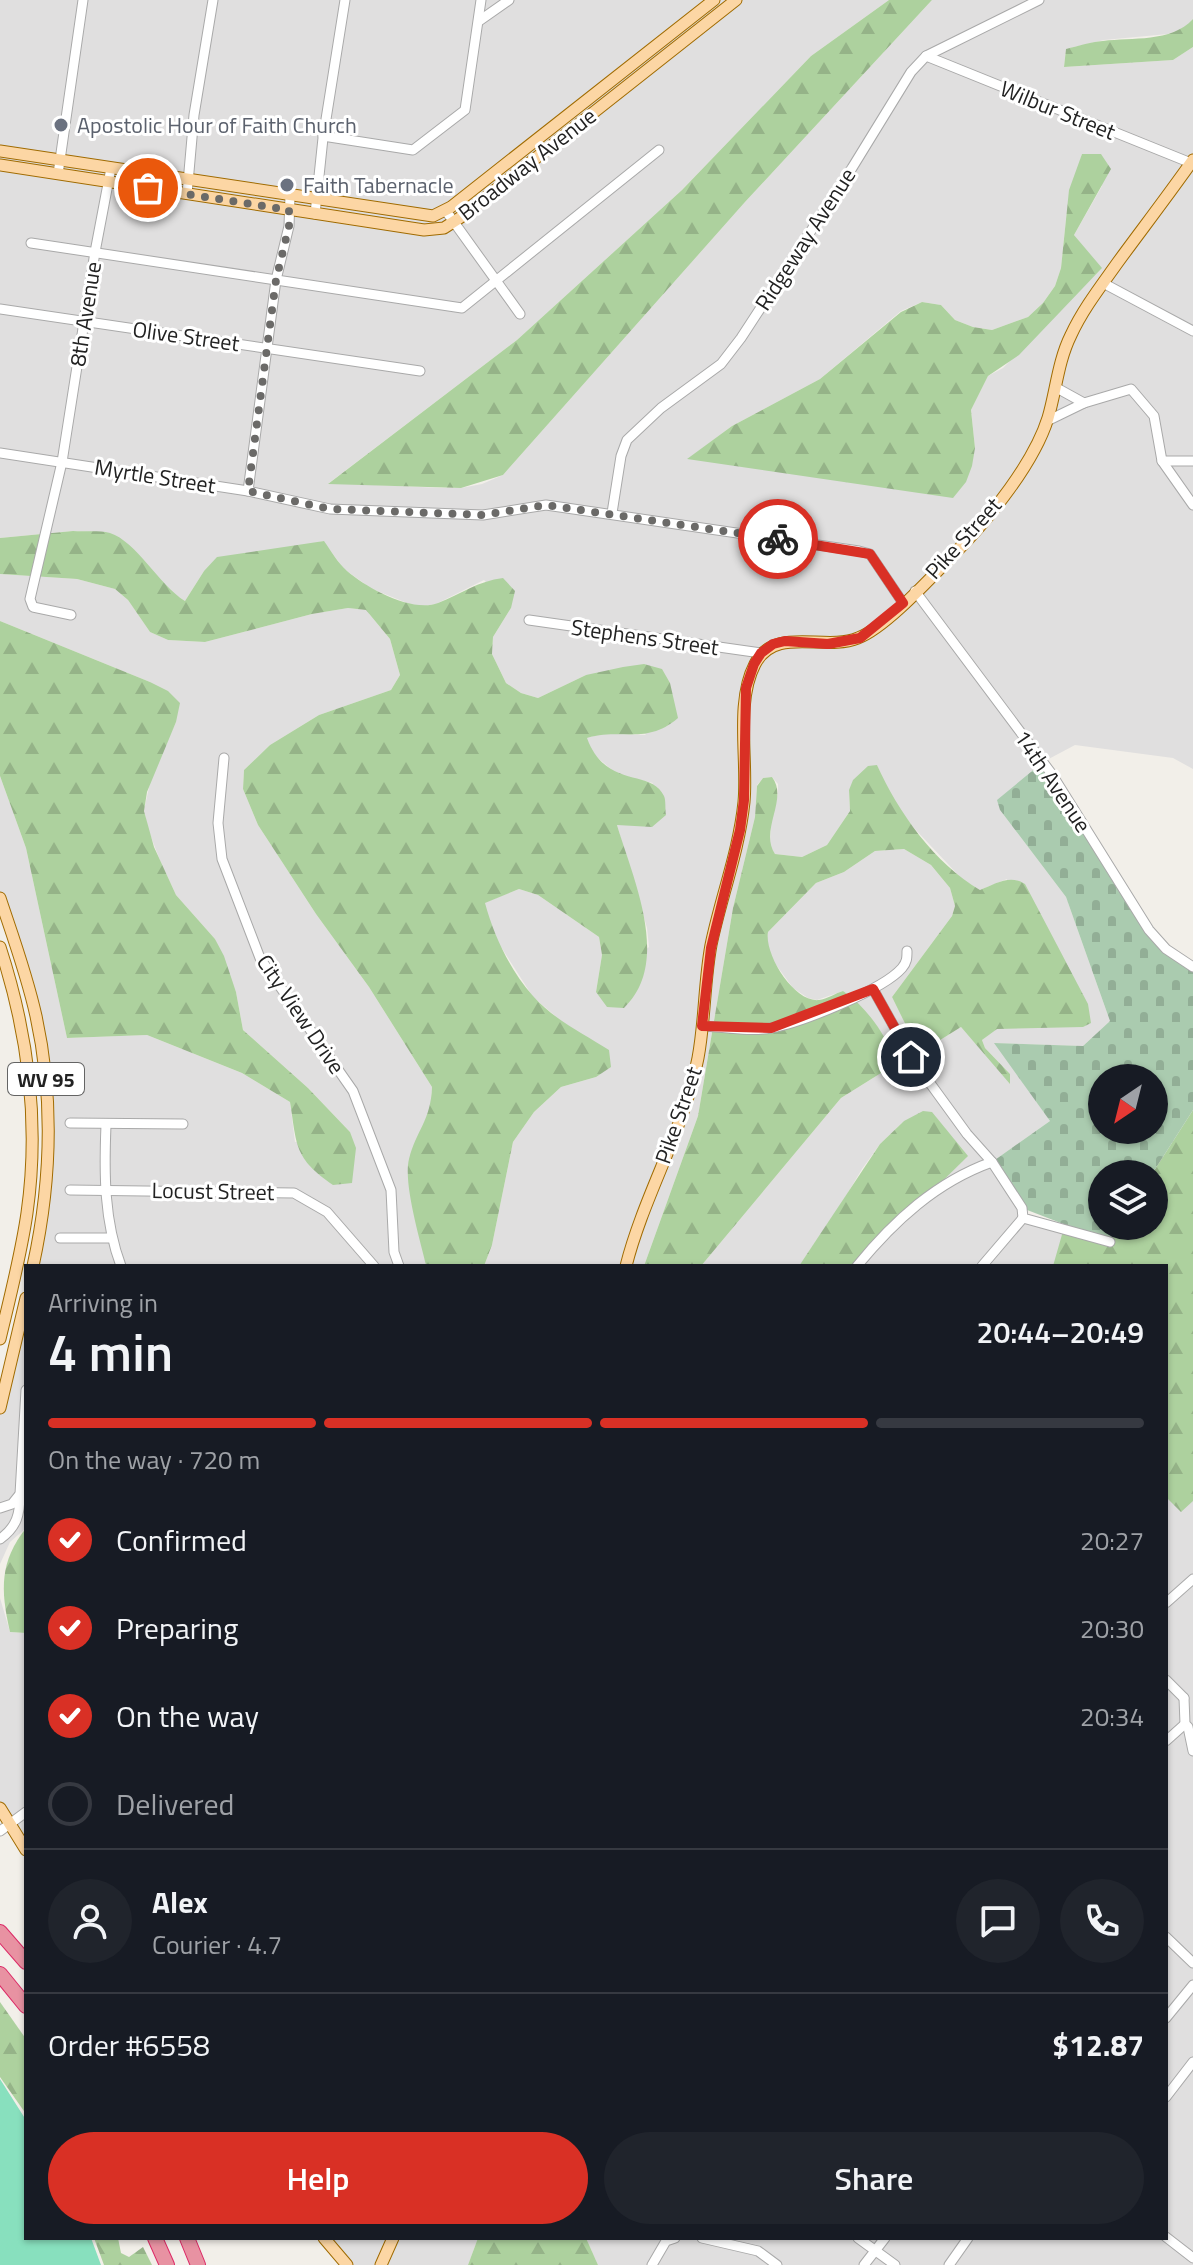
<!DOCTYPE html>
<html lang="en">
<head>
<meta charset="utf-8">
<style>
	body { margin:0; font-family:"Titillium Web",sans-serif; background:#20242c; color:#f1f3f6; height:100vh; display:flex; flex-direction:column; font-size:30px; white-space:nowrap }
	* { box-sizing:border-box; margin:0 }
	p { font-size:26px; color:#9ea1a6 }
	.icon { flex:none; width:44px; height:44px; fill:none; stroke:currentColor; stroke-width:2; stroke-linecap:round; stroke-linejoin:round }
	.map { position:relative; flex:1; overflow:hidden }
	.side { position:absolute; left:24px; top:1264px; width:1144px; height:976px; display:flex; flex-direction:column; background:#171b24; border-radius:0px; box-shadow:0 2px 6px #0004 }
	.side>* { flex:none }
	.needle { width:52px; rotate:215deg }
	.tools { position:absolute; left:1088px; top:1064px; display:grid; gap:16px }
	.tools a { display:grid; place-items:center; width:80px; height:80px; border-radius:50%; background:#171b24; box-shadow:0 2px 6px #0004; font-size:40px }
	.pin { position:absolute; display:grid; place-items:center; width:68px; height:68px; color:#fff; margin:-34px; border:4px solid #fff; border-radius:50%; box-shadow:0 2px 8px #0007 }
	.courier { position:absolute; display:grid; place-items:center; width:80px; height:80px; margin:-40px; border:6px solid #d93025; border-radius:50%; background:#fff; color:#222; box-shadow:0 2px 10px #0007 }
	.summary em { font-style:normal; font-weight:600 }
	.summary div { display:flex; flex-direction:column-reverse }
	.summary { display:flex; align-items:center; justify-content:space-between; height:136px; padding:0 24px }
	h1 { font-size:52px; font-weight:600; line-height:60px }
	.bar { display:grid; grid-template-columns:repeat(4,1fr); gap:12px 8px; align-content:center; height:96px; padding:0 24px }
	.bar i { height:10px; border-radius:6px; background:#363941 }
	.bar .active { background:#d93025 }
	.bar p { grid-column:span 4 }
	.line { display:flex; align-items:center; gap:20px; padding:0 24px; border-top:2px solid #363941 }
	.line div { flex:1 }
	.round { display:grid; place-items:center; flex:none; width:84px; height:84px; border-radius:42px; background:#20242c }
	ol { padding:0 24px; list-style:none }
	li { display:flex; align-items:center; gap:24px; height:88px }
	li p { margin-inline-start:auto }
	li .icon { padding:8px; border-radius:50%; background:#d93025; color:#fff; stroke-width:4 }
	li:last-child { color:#9ea1a6 }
	li i { width:44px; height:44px; border:4px solid #363941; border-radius:50% }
	.action { display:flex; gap:16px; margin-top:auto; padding:16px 24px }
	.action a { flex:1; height:92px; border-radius:48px; background:#d93025; color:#fff; font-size:32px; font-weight:600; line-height:92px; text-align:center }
	.action a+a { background:#20242c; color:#f1f3f6 }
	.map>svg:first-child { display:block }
	.residential { fill:#e0dfdf; fill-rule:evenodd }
	.forest { fill:url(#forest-firs) }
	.cemetery { fill:url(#cemetery-stones); fill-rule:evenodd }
	.pitch { fill:#88e0be }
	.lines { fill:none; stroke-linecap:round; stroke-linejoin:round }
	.minor-casing { stroke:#a9a9a9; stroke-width:11 }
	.major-casing { stroke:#a06b00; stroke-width:13 }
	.highway-casing { stroke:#dc2a67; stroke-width:16 }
	.minor { stroke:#fff; stroke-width:9 }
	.major { stroke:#fcd6a4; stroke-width:11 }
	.highway { stroke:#e892a2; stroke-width:14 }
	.done { stroke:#6b6a68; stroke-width:8; stroke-dasharray:0 14.4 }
	.route { stroke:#d93025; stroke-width:10 }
	.worship-dot { fill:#6b7280; stroke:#fff; stroke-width:3 }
	.labels { text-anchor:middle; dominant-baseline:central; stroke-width:6; stroke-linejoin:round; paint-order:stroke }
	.shield { fill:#fff; stroke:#646464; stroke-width:2 }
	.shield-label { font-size:20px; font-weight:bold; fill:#222 }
	.street-label { font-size:22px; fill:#222; stroke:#fff }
	.worship-label { font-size:22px; fill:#5b616d; stroke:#fff; text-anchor:start }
</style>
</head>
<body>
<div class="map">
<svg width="1193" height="2265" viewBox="0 0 1193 2265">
	<defs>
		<pattern id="forest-firs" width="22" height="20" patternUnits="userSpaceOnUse" patternTransform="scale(2)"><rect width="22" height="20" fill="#add19e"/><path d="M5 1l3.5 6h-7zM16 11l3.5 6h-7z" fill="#95b388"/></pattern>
		<pattern id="cemetery-stones" width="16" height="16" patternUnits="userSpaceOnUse" patternTransform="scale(2)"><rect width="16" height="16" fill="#aacbaf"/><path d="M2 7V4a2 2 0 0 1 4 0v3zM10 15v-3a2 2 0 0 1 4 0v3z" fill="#92ae96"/></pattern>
	</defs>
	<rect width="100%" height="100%" fill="#f2efe9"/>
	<g class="residential">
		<path d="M0,0H889L811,56L682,190L517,340L329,483L442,488H461L482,484L503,475L745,202L932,0H1193V19L1186,27L1168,34L1104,40L1066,49L1064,67L1173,60L1193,47V769L1173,758L1075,745L1043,762L1000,810L1066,897L1110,1021L1083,1046L995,1043L1050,1121L992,1162L1023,1218L1158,1266H856L904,1121L880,1144L862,1169L840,1206L799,1266H701L841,1098L897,1063L843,991L817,1000L808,998L793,988L771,958L766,941L768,932L816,883L844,872L875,851L904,849L931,865L950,888L955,906L952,916L892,997L924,1061L937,1042L961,1027L1010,1082V1074L985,1048L982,1040L996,1029L1007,879L980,890L963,880L913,827L891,798L877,765L849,790L850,811L827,845L802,857L775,854L770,847L771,820L778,793V784L772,777L763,778L757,785L755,817L733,908L698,1116L644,1266H484L492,1245L513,1142L534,1112L561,1087L596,1077L560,1020L533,997L494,936L484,903L519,889L538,895L599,937L602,955L596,992L649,947L647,928L617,825L653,783L618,775L592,753L586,738L606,733L646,735L586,675L538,698L521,693L506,683L492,654L493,637L511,608L484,580L436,604L417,607L372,589L344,569L323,541L204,571L185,601L171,592L124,541L109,533L73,531L0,538ZM1082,154L1102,186L1074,235L1101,269L1003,368L988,376L971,410L975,448L688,459L732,426L820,379L901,311L922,302L941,305L955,320L973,327L992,330L1028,317L1043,303L1055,286L1061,268L1067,209Z"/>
		<polygon points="0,574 77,579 115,589 128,600 150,632 168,640 205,642 312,614 348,608 366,610 390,639 400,675 391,690 319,715 270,745 244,770 243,789 258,825 316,914 369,987 432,1087 431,1106 409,1160 409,1182 426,1264 428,1266 32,1266 50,1127 33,995 0,893 0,776 26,848 67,1038 147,1035 242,1073 290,1102 295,1142 350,1132 308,1088 243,1030 236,992 215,939 176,895 161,863 148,829 144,810 152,774 176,722 150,682 0,621"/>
		<polygon points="1166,1270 1193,1284 1193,2265 598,2265 586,2238 1166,2238"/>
		<polygon points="26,1292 26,1528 10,1542 0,1564 0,1400"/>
		<polygon points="0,1598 10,1632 26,1633 26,1850 0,1805"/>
		<polygon points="324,2238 478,2238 468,2265 347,2265"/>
	</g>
	<g class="forest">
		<polygon points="889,0 932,0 745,202 503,475 461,488 328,484 517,340 682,190 811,56"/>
		<path d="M1193,19V47L1173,60L1064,67L1066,49C1078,46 1090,42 1103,41C1132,37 1171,43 1193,19Z"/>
		<polygon points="1082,154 1101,154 1111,169 1074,235 1102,268 1019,355 988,376 971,410 975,448 972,466 966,482 953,498 687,459 732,426 820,379 901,312 922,302 941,305 955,320 973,327 992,330 1028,317 1043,303 1055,286 1061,268 1069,190"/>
		<path d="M73,531C84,532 99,530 110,533C136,541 159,585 185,601L204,571L217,557L324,541C331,551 338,563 347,571C367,588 412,613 438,603C461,594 478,581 503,578L515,591L511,608L493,637L492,654L506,683L521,693L538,698L586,675L623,667L644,664L662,669L670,683L678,718C647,745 622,728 587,738C606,790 651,768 664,796C666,800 665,809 666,815L652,827L617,825C633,879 672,962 624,1008L607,1007L596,992L602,955L599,937L538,895L519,889L485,903C494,936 510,970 533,996C553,1019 584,1034 609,1050L611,1067L596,1077L561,1087L534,1112L513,1142L492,1245L484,1266L426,1265C420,1239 403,1183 409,1159C416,1131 431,1120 432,1087L369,987L316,914L258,825L243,789L244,770L270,745L319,715L391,690L400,675L390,639L366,610L348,608L312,614L205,642L168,640L150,632L128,600L115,589L77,579L0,574V538Z"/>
		<path d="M0,621L150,682L168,691L180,703L176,722L147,792L144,811L154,847L176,895L215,939L224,956L236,992L243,1030L308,1088L350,1132L356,1148L352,1183L333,1185C294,1158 297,1146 290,1102L242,1073L147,1035L67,1038L26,848L0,776Z"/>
		<path d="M877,765C898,812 935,864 980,890C995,884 1010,874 1025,884L1088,1004L1091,1023L1083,1027L997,1029L982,1040L985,1048L1010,1074V1084L961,1027L937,1042L924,1062L892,997L952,916L955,906L950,888L931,865L904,849L875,851L844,872L816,883L768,932C764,954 794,1003 819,1000C827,999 836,993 843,991C868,1008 886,1036 897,1063L841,1098L701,1266H644L698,1116L733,908L755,817L757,786L763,778L772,777C789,799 759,830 775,854L802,857L827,845L850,811L849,790L853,780L868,766Z"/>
		<polygon points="1193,1110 1193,1501 1181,1512 1166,1497 1166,1266 1053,1266 1065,1224 1110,1241 1120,1226 1154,1226 1152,1174"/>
		<polygon points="923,1111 932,1112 968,1156 856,1266 799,1266 880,1144 904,1121"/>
		<path d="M26,1528V1633L10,1632C0,1589 0,1561 26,1528Z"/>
		<polygon points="0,2002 26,2039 26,2114 0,2077"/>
		<polygon points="94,2238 118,2238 121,2253 129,2257 143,2247 152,2265 104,2265"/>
		<polygon points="478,2238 586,2238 598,2265 468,2265"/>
	</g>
	<path class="cemetery" d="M1043,762L1149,930L1193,967V1110L1152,1174H1102V1226H1120L1110,1242L1022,1208L992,1162L1050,1121L994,1043L1083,1046L1110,1021L1066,897L1000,810L997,800ZM1102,1078H1154V1130H1102Z"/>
	<polygon class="pitch" points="0,2079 26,2120 26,2238 91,2238 101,2265 0,2265"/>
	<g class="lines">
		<g class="minor-casing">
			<g id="minor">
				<polyline points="479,21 509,0"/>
				<polyline points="926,56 1191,163"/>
				<polyline points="323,136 413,150 465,110 481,0"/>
				<polyline points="58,174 83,0"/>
				<polyline points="187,194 194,115 213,0"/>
				<polyline points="446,211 520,314"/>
				<polyline points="315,214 323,138 345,0"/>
				<polyline points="31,243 462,308 659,150"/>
				<polyline points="1103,283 1193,331"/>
				<polyline points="0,309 420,371"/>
				<polyline points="1055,387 1084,403"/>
				<polyline points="1047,421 1084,403 1131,389 1154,416 1162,461 1193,505"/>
				<polyline points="0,453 248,491 330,509 483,515 546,505 859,551 870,554 903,603"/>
				<polyline points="1162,461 1193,461"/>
				<polyline points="248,491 276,280 289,226 290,196"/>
				<polyline points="612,513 621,456 627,440 661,408 721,364 741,338 852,168 911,72 926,56 1039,0"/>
				<polyline points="915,591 1051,773 1149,930 1166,949 1193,967"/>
				<polyline points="71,615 33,607 30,599 62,462 95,252 111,168"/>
				<polyline points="529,620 761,653"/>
				<polyline points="224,758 218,823 222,859 260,958 353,1091 391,1190 394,1252 399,1266"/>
				<polyline points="873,989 911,1057 967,1134 992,1162 1022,1208 1023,1218 1110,1242"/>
				<path d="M702,1026C724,1027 750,1032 771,1028C800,1023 883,990 902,968C907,962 907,958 907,951"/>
				<polyline points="70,1123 183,1124"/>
				<path d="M106,1125C104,1173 104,1221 121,1266"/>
				<polyline points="70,1190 294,1193 327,1212 374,1266"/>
				<polyline points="60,1238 111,1238"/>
				<path d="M857,1266C894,1221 936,1182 992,1162"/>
				<polyline points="982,1266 1023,1218"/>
				<polyline points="0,1508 12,1504 20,1494 26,1390"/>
				<path d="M0,1539C17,1527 20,1514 20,1494"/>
				<polyline points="1166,1603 1193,1579"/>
				<polyline points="1166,1680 1184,1698"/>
				<polyline points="1184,1698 1185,1724 1188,1727 1193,1751"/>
				<polyline points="1166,1741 1185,1724"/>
				<polyline points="0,1831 26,1812"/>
				<polyline points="1166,1937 1193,1963"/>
				<polyline points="1166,2018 1193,1985"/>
				<polyline points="1166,2097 1193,2062"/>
				<polyline points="1166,2237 1193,2258"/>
				<polyline points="702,2238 758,2251 777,2265"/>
				<polyline points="858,2238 895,2265"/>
				<polyline points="652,2265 666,2241 675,2238"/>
				<polyline points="864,2265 885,2238"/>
				<polyline points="949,2265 968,2238"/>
			</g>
		</g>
		<g class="major-casing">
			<g id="major">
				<polyline points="0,151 433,216 451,207 714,0"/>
				<polyline points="0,165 424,230 444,228 461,217 736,0"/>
				<path d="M0,898C13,937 27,975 36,1016C54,1098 51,1184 33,1266"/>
				<path d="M0,947C28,1033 40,1122 27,1213C21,1255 10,1297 0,1339"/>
				<path d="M626,1266C644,1195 684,1130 698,1058C705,1021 704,983 711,945C721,897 739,851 744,802C748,760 735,702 755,664C775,625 824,652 858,638C887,627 935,573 958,550C990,517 1034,463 1048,418C1056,391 1058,361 1071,335C1083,309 1101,286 1118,262C1143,228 1169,194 1193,160"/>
				<polyline points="0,1408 26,1298"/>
				<polyline points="0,1808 26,1850"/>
				<polyline points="324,2238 347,2265"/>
				<polyline points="381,2265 393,2238"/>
			</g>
		</g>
		<g class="highway-casing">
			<g id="highway">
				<polyline points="0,1932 26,1962"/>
				<polyline points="0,1974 26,2006"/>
				<polyline points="155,2238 167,2265"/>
				<polyline points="187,2238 198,2265"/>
			</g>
		</g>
		<use href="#minor" class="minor"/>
		<use href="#major" class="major"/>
		<use href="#highway" class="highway"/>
	</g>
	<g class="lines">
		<polyline class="done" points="148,188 289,210 289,226 276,280 248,491 330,509 483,515 546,505 778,539"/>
		<polyline class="route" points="778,539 870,554 903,603 860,638 828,644 785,641 773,644 761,653 754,664 746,688 744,800 740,830 711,948 702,1026 771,1028 873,989 911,1057"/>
	</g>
	<g class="worship-dot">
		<circle cx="61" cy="125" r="8"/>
		<circle cx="287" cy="185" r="8"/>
	</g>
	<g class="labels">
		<rect class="shield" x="8" y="1063" width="76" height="32" rx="6"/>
		<g class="shield-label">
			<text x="46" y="1079">WV 95</text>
		</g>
		<g class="street-label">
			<text transform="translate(1058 110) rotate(22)">Wilbur Street</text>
			<text transform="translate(527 164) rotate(-38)">Broadway Avenue</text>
			<text transform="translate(805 239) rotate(-57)">Ridgeway Avenue</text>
			<text transform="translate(85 314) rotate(-81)">8th Avenue</text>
			<text transform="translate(186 336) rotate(8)">Olive Street</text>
			<text transform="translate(155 476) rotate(9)">Myrtle Street</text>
			<text transform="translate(963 538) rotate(-48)">Pike Street</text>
			<text transform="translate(645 637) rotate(8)">Stephens Street</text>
			<text transform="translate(1053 781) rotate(56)">14th Avenue</text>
			<text transform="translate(301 1014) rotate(56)">City View Drive</text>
			<text transform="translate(678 1115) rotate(-71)">Pike Street</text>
			<text transform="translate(213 1191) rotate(1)">Locust Street</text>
		</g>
		<g class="worship-label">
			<text x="77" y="125">Apostolic Hour of Faith Church</text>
			<text x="303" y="185">Faith Tabernacle</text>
		</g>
	</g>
</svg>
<div class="tools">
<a><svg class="needle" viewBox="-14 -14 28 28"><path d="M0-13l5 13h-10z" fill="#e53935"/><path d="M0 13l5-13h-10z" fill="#9ea1a6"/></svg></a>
<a><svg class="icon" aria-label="layers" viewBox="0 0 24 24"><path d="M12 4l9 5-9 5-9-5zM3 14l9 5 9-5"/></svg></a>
</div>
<div class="pin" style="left:148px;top:188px;background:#ea580c"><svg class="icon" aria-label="bag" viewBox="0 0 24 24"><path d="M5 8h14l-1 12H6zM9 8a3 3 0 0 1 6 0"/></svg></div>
<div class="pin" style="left:911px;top:1057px;background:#1f2937"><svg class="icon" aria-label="home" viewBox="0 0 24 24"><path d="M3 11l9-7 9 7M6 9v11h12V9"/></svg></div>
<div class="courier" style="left:778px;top:539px"><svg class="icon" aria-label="bike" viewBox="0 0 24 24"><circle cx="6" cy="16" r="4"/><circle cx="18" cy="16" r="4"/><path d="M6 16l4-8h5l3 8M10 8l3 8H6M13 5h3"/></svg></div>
<section class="side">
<div class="summary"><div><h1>4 min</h1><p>Arriving in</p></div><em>20:44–20:49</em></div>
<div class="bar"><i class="active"></i><i class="active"></i><i class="active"></i><i></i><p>On the way · 720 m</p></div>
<ol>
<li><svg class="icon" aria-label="check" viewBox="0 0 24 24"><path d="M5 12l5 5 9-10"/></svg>Confirmed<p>20:27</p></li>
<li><svg class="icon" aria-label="check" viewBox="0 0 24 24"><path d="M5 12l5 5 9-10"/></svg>Preparing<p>20:30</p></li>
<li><svg class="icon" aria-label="check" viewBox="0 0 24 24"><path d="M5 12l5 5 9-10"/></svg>On the way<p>20:34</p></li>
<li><i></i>Delivered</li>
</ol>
<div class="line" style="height:144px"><a class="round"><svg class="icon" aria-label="person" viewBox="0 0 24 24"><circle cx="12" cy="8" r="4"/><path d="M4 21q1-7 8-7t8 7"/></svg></a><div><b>Alex</b><p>Courier · 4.7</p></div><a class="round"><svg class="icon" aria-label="chat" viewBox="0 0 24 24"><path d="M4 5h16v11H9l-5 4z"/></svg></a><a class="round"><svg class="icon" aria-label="phone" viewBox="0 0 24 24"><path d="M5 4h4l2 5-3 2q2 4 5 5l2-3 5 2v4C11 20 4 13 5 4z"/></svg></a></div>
<div class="line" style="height:104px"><div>Order #6558</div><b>$12.87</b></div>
<div class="action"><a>Help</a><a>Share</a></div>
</section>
</div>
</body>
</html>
